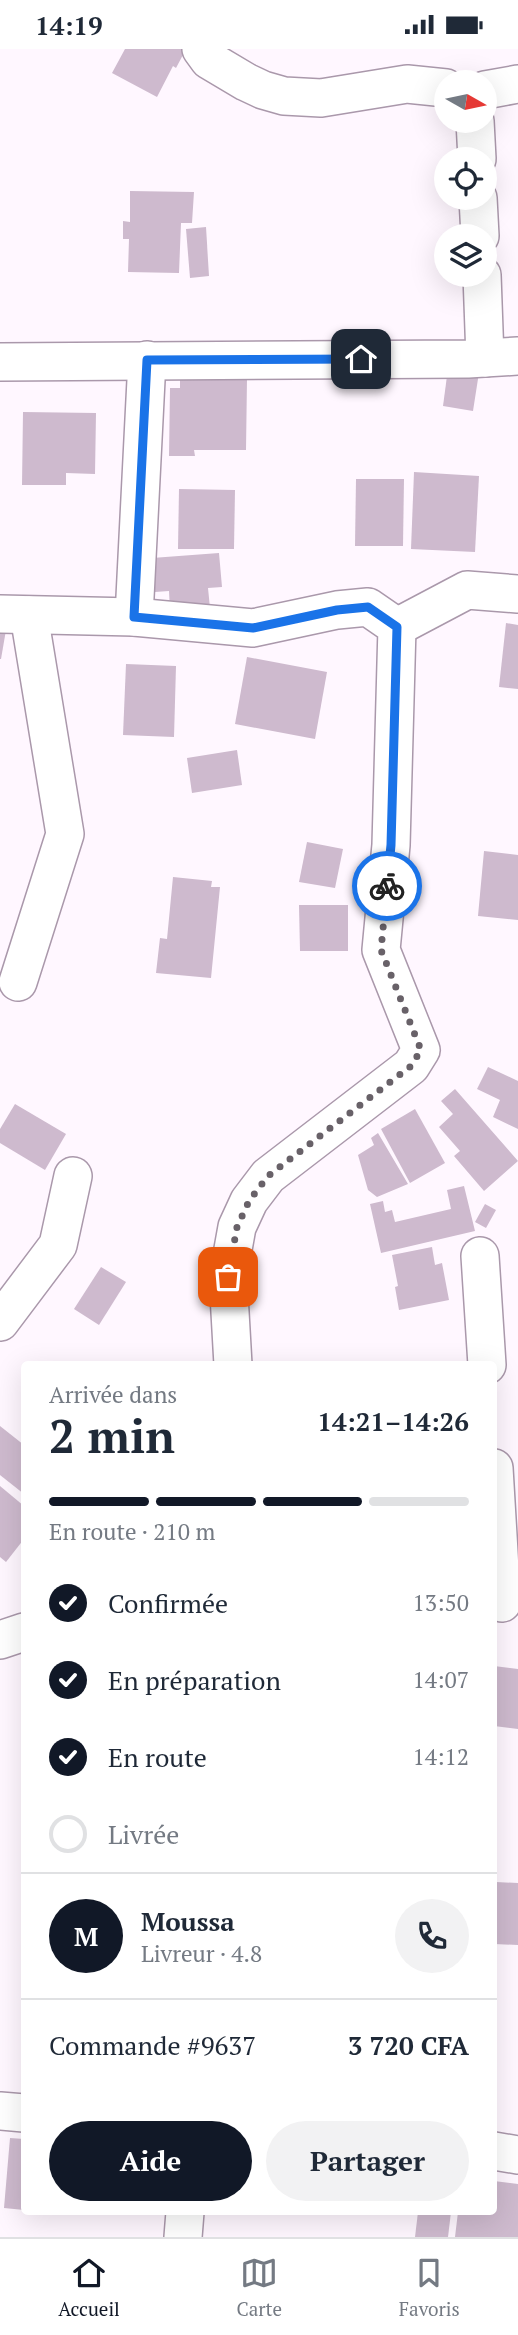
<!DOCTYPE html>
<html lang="fr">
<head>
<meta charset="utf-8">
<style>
	body { margin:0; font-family:"PT Serif",serif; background:#f2f2f3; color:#1f2937; height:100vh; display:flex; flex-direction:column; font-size:26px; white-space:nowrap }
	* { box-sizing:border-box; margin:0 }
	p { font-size:23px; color:#747a83 }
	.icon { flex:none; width:38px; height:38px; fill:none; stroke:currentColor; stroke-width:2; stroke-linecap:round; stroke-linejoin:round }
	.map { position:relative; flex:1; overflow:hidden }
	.panel { position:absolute; left:21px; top:1312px; width:476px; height:854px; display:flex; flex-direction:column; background:#fff; border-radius:7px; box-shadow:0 7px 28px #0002 }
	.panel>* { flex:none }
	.needle { width:46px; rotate:99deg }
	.fabs { position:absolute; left:434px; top:21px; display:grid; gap:14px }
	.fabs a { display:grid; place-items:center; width:63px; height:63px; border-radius:50%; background:#fff; box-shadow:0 7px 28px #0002; font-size:35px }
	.pin { position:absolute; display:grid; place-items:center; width:60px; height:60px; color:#fff; margin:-30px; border-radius:14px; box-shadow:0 4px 10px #0006 }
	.courier { position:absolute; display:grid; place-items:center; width:70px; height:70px; margin:-35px; border:5px solid #1a73e8; border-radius:50%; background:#fff; color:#222; box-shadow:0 2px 9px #0007 }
	.headline em { font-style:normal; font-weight:800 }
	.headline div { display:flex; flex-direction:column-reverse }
	.headline { display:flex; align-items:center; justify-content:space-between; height:119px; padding:0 28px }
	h1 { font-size:46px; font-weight:800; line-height:52px }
	.bar { display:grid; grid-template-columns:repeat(4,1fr); gap:10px 7px; align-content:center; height:84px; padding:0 28px }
	.bar i { height:9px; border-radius:5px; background:#e0e1e3 }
	.bar .active { background:#111827 }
	.bar p { grid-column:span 4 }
	.line { display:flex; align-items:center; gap:18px; padding:0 28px; border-top:2px solid #e0e1e3 }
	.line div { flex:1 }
	.round { display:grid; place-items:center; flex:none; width:74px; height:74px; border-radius:37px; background:#f2f2f3 }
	ol { padding:0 28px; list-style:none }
	li { display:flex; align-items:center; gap:21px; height:77px }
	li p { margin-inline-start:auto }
	li .icon { padding:7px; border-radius:50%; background:#111827; color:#fff; stroke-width:4 }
	li:last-child { color:#747a83 }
	li i { width:38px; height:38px; border:4px solid #e0e1e3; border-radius:50% }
	.action { display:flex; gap:14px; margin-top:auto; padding:14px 28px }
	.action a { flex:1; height:80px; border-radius:42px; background:#111827; color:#fff; font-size:28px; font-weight:800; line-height:80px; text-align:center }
	.action a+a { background:#f2f2f3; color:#1f2937 }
	.status { display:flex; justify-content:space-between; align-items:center; height:49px; padding:0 35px; background:#fff; direction:ltr }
	.status svg { height:19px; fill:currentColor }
	.tab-bar { display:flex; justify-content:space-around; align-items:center; height:98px; border-top:2px solid #e0e1e3; background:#fff; font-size:19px; color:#747a83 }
	.tab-bar a { display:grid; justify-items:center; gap:4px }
	.tab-bar .active { color:#111827 }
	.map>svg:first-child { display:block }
	.building { fill:#cebace }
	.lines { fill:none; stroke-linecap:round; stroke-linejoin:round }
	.minor-casing { stroke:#aa98ab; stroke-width:40 }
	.minor { stroke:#fff; stroke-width:37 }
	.done { stroke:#686168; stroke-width:7; stroke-dasharray:0 12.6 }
	.route { stroke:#1a73e8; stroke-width:9 }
</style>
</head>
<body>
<div class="status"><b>14:19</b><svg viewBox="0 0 49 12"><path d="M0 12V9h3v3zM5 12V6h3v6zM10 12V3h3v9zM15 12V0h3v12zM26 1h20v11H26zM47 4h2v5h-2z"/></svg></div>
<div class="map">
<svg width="518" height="2188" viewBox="0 0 518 2188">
	<rect width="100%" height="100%" fill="#fff7ff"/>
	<g class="building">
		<polygon points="125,0 181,0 185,2 176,19 173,17 157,48 112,24"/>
		<polygon points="130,142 194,143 192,174 181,174 179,224 128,223 129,190 123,190 123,172 130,173"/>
		<polygon points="206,178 209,227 190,229 186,180"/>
		<polygon points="449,312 480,317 473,362 443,357"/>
		<polygon points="180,330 247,330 246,401 194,401 195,407 169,407 170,339 180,339"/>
		<polygon points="23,363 96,364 95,425 66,424 66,436 22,436"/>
		<polygon points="414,423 479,427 475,503 411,500"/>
		<polygon points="356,430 404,430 403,497 355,497"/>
		<polygon points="179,440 235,441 234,500 178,500"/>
		<polygon points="219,504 222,538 208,539 210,559 170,562 169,542 155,543 152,509"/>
		<polygon points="506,574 518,576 518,640 499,638"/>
		<polygon points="0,581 6,581 1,610 0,610"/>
		<polygon points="247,608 327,623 315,690 235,675"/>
		<polygon points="126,615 176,617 174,688 123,686"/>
		<polygon points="237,701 242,736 192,744 187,709"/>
		<polygon points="307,793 343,800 335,839 299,833"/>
		<polygon points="484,802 518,806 518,871 478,867"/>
		<polygon points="173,828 212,832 211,838 220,838 211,929 156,924 160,889 167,890"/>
		<polygon points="299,856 348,856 348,902 300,902"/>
		<polygon points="488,1018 518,1032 518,1080 493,1068 500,1051 477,1040"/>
		<polygon points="455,1040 518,1112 484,1142 454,1107 460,1102 439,1078 453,1065 441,1052"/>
		<polygon points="15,1055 66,1085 45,1121 0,1094 0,1080"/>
		<polygon points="415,1060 445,1114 410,1134 381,1080"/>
		<polygon points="378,1084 408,1135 377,1148 368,1141 358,1106 374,1096 371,1089"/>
		<polygon points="464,1137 475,1182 381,1204 370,1155 383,1152 385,1163 392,1161 395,1173 451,1160 447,1141"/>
		<polygon points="485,1155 496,1161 486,1179 475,1173"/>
		<polygon points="432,1198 435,1216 442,1214 449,1251 399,1261 395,1238 398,1237 392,1206"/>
		<polygon points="101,1218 126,1233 99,1276 74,1260"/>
		<polygon points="0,1377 24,1396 24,1445 0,1426"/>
		<polygon points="0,1437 24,1457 24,1490 6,1513 0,1508"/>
		<polygon points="494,1617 518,1620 518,1680 494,1677"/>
		<polygon points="496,1833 518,1834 518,1896 494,1895"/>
		<polygon points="10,2089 24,2090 24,2161 4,2159"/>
		<polygon points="494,2132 518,2135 518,2188 455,2188 458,2163 494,2163"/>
		<polygon points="418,2163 451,2163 448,2188 415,2188"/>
	</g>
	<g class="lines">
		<g class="minor-casing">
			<g id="minor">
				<polyline points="201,0 209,11 246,33 263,41 284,47 321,49 407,35 446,39"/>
				<polyline points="485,41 518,35"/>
				<polyline points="475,72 477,110"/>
				<polyline points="478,149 480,187"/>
				<polyline points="482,226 485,309"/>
				<polyline points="0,313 468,310 518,307"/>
				<polyline points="0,565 134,568 253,579 337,561 368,558 397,578 391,796 381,901 421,1001 411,1017 268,1127 249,1152 237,1178 228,1228 233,1316"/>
				<polyline points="134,568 147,311"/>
				<polyline points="397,578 467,541 518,545"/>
				<polyline points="18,933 65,785 29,566"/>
				<polyline points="480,1207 487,1316"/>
				<polyline points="0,1273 58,1196 73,1127"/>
				<polyline points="494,1419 502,1554"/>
				<polyline points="0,1591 24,1583"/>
				<polyline points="0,2062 24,2064"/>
				<polyline points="494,2102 518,2106"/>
				<polyline points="183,2188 185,2163"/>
			</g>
		</g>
		<use href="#minor" class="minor"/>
	</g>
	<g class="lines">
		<polyline class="done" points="228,1228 237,1178 249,1152 268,1127 411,1017 421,1001 381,901 387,837"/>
		<polyline class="route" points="361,310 147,311 134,568 253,579 337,561 368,558 397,578 391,796 387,837"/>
	</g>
</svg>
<div class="fabs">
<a><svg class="needle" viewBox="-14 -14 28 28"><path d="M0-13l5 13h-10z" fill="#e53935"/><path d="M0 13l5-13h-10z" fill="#747a83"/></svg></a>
<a><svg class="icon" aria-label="locate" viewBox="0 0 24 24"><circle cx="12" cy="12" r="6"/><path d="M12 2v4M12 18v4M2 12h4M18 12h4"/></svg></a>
<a><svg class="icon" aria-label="layers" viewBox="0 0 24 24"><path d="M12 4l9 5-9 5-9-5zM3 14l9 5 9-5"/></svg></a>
</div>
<div class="pin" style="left:228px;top:1228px;background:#ea580c"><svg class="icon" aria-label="bag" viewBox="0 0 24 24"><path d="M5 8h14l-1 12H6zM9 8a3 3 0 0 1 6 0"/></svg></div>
<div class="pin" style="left:361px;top:310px;background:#1f2937"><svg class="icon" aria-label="home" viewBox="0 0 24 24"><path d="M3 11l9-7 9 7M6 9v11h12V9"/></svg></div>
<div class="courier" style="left:387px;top:837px"><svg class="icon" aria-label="bike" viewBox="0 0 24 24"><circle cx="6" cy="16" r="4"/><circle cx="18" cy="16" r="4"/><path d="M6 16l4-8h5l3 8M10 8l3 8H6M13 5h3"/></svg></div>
<section class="panel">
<div class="headline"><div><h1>2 min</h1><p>Arrivée dans</p></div><em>14:21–14:26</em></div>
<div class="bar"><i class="active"></i><i class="active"></i><i class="active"></i><i></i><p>En route · 210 m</p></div>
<ol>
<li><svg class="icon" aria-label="check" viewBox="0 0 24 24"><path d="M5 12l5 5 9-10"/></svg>Confirmée<p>13:50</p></li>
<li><svg class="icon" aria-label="check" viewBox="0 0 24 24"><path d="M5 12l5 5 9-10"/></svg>En préparation<p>14:07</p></li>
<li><svg class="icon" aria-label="check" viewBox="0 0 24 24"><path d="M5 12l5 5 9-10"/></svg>En route<p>14:12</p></li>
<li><i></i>Livrée</li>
</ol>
<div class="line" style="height:126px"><b class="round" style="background:#111827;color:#fff">M</b><div><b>Moussa</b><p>Livreur · 4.8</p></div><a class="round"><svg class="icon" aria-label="phone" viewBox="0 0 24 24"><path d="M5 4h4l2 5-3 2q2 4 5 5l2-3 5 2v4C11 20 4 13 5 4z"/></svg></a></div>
<div class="line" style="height:91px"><div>Commande #9637</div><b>3 720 CFA</b></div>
<div class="action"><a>Aide</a><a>Partager</a></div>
</section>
</div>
<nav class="tab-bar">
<a class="active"><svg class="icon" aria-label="home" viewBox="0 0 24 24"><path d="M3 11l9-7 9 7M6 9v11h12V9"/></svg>Accueil</a>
<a><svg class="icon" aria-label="map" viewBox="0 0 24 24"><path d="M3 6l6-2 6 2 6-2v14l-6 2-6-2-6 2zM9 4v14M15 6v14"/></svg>Carte</a>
<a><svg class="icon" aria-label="saved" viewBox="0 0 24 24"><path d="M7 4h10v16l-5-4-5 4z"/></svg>Favoris</a>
</nav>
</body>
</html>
